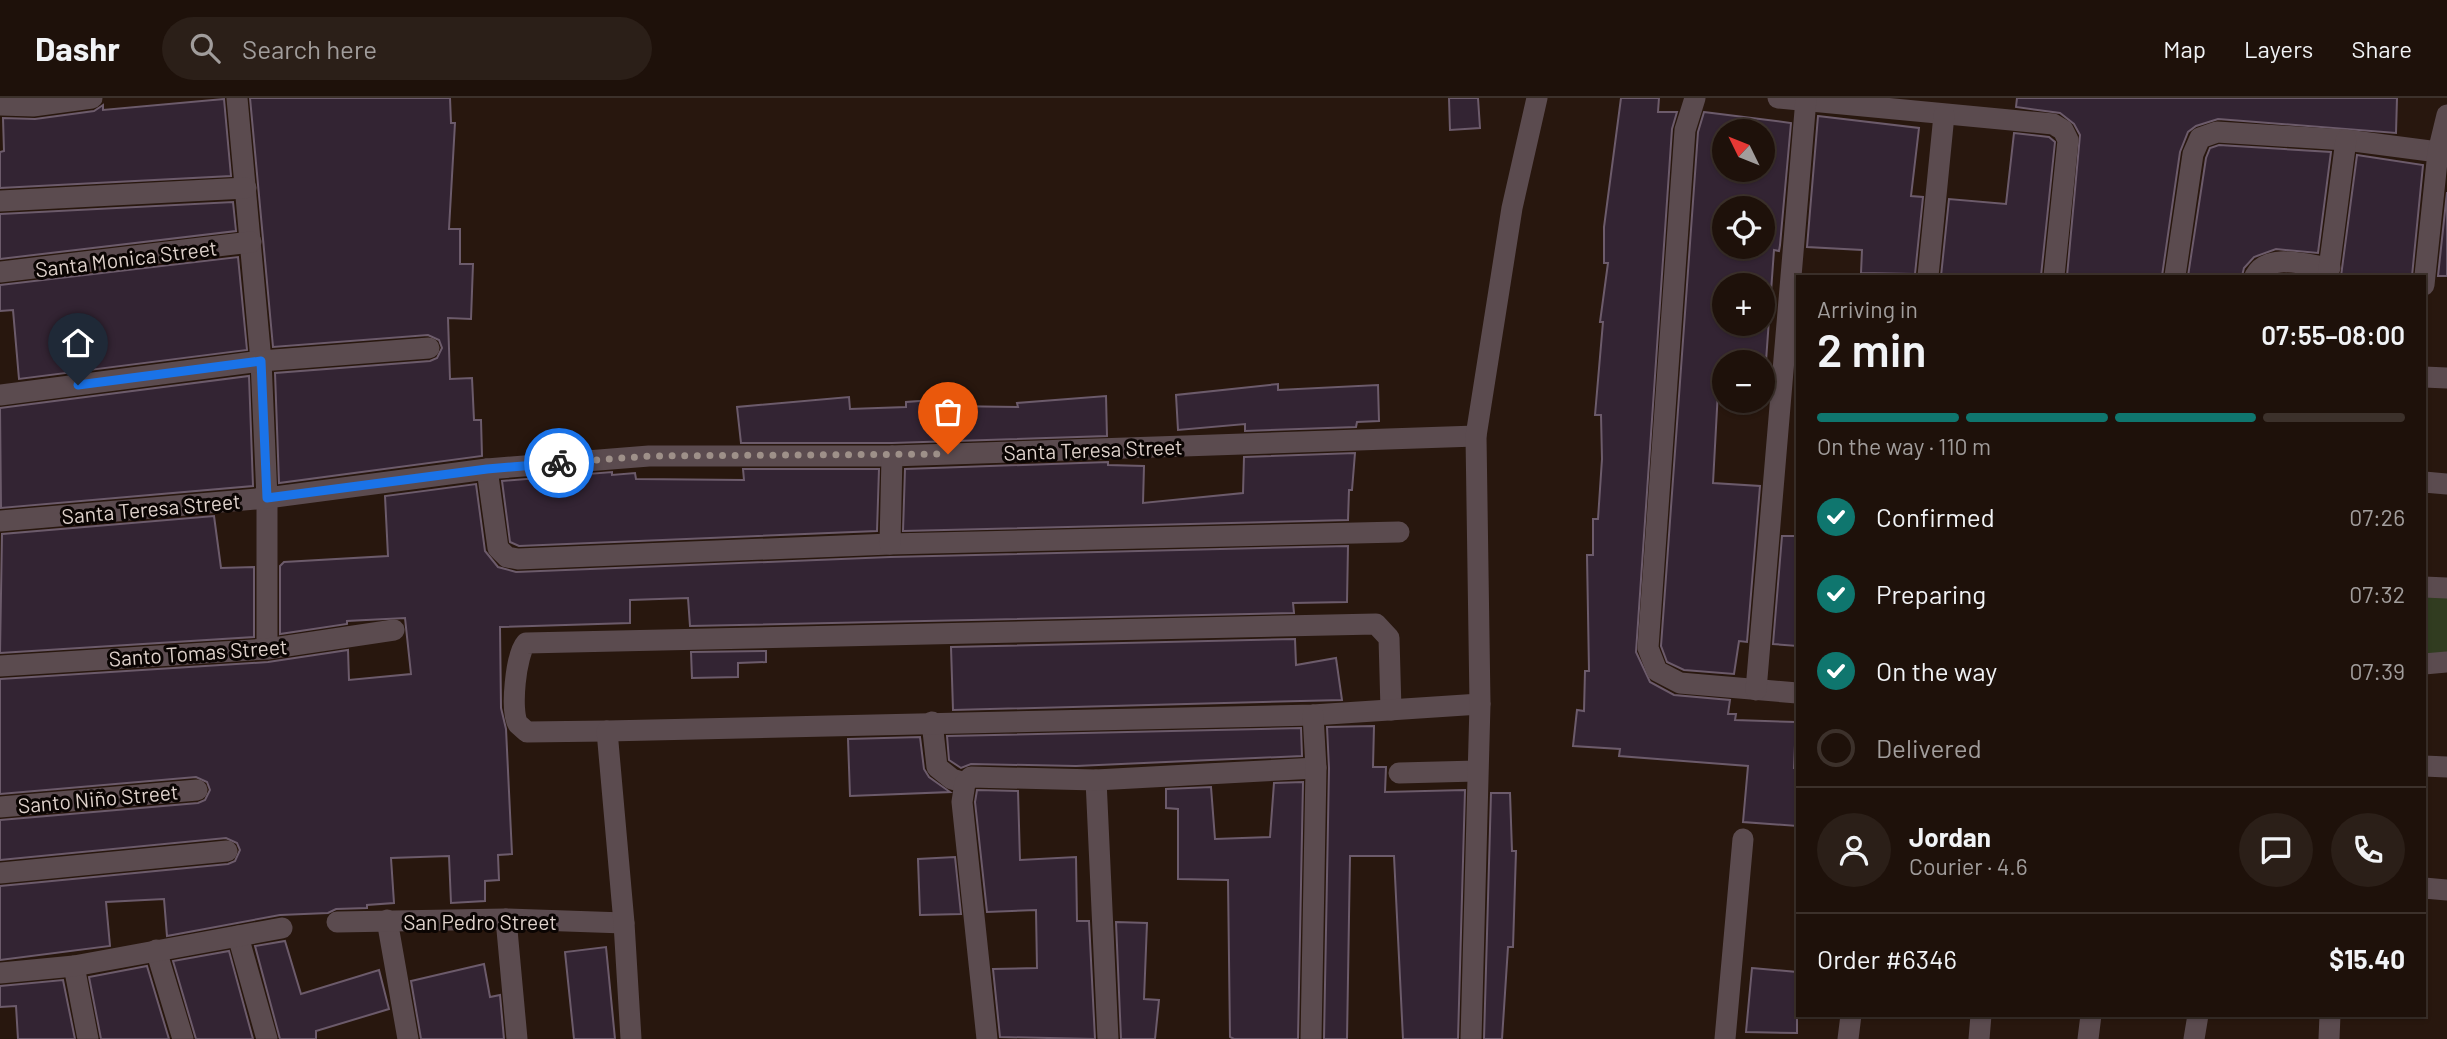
<!DOCTYPE html>
<html lang="en">
<head>
<meta charset="utf-8">
<style>
	body { margin:0; font-family:Barlow,sans-serif; background:#2b1f18; color:#f1f3f6; height:100vh; display:flex; flex-direction:column; font-size:26px; white-space:nowrap }
	* { box-sizing:border-box; margin:0 }
	p { font-size:23px; color:#a19d9c }
	.icon { flex:none; width:38px; height:38px; fill:none; stroke:currentColor; stroke-width:2; stroke-linecap:round; stroke-linejoin:round }
	.map { position:relative; flex:1; overflow:hidden }
	.details { position:absolute; left:1796px; top:177px; width:630px; height:742px; display:flex; flex-direction:column; background:#1e110a; border-radius:0px; box-shadow:0 2px 5px #0004,0 0 0 2px #3c312b }
	.details>* { flex:none }
	.needle { width:46px; rotate:313deg }
	.fabs { position:absolute; left:1712px; top:21px; display:grid; gap:14px }
	.fabs a { display:grid; place-items:center; width:63px; height:63px; border-radius:50%; background:#1e110a; box-shadow:0 2px 5px #0004,0 0 0 2px #3c312b; font-size:35px }
	.pin { position:absolute; display:grid; place-items:center; width:60px; height:60px; color:#fff; margin:-72px -30px; border-radius:50% 50% 50% 0; rotate:-45deg; box-shadow:0 0 7px #0007 }
	.pin .icon { rotate:45deg }
	.courier { position:absolute; display:grid; place-items:center; width:70px; height:70px; margin:-35px; border:5px solid #1a73e8; border-radius:50%; background:#fff; color:#222; box-shadow:0 2px 9px #0007 }
	.summary em { font-style:normal; font-weight:600 }
	.summary div { display:flex; flex-direction:column-reverse }
	.summary { display:flex; align-items:center; justify-content:space-between; height:119px; padding:0 21px }
	h1 { font-size:46px; font-weight:600; line-height:52px }
	.bar { display:grid; grid-template-columns:repeat(4,1fr); gap:10px 7px; align-content:center; height:84px; padding:0 21px }
	.bar i { height:9px; border-radius:5px; background:#3c312b }
	.bar .selected { background:#0f766e }
	.bar p { grid-column:span 4 }
	.line { display:flex; align-items:center; gap:18px; padding:0 21px; border-top:2px solid #3c312b }
	.line div { flex:1 }
	.round { display:grid; place-items:center; flex:none; width:74px; height:74px; border-radius:37px; background:#2b1f18 }
	ol { padding:0 21px; list-style:none }
	li { display:flex; align-items:center; gap:21px; height:77px }
	li p { margin-inline-start:auto }
	li .icon { padding:7px; border-radius:50%; background:#0f766e; color:#fff; stroke-width:4 }
	li:last-child { color:#a19d9c }
	li i { width:38px; height:38px; border:4px solid #3c312b; border-radius:50% }
	header { display:flex; align-items:center; gap:42px; box-sizing:border-box; height:98px; padding:0 35px; background:#1e110a; border-bottom:2px solid #3c312b }
	header strong { font-size:33px }
	nav { display:flex; gap:38px; margin-inline-start:auto; font-size:24px }
	.search { width:490px; height:63px; background:#2b1f18; display:flex; align-items:center; gap:18px; box-sizing:border-box; padding:0 24px; border-radius:38px; color:#a19d9c; font-size:26px }
	.map>svg:first-child { display:block }
	.green { fill:#313c20 }
	.building { fill:#332433; stroke:#6c5b6b; stroke-width:2; fill-rule:evenodd }
	.lines { fill:none; stroke-linecap:round; stroke-linejoin:round }
	.minor { stroke:#5b4b4f; stroke-width:21 }
	.done { stroke:#9e9089; stroke-width:7; stroke-dasharray:0 12.6 }
	.route { stroke:#1a73e8; stroke-width:9 }
	.labels { text-anchor:middle; dominant-baseline:central; stroke-width:6; stroke-linejoin:round; paint-order:stroke }
	.street-label { font-size:21px; fill:#ded1cb; stroke:#0b0503 }
</style>
</head>
<body>
<header>
<strong>Dashr</strong>
<div class="search"><svg class="icon" aria-label="search" viewBox="0 0 24 24"><circle cx="10" cy="10" r="6"/><path d="M15 15l6 6"/></svg>Search here</div>
<nav><a>Map</a><a>Layers</a><a>Share</a></nav>
</header>
<div class="map">
<svg width="2447" height="941" viewBox="0 0 2447 941">
	<rect width="100%" height="100%" fill="#28170e"/>
	<polygon class="green" points="2424,492 2447,494 2447,567 2424,565"/>
	<g class="building">
		<polygon points="250,0 450,0 451,25 455,25 449,131 460,131 460,166 473,166 471,221 448,220 450,281 472,280 474,322 481,322 482,358 279,385 275,275 430,263 437,260 442,250 439,242 428,237 273,249"/>
		<polygon points="1449,0 1478,0 1480,30 1450,32"/>
		<polygon points="1621,0 1659,0 1658,14 1677,14 1672,31 1636,554 1650,584 1674,597 1730,602 1728,616 1736,616 1735,622 1796,624 1794,670 1797,670 1797,728 1743,724 1748,668 1619,658 1620,651 1573,648 1577,612 1584,613 1585,573 1589,573 1587,457 1593,457 1593,421 1598,421 1602,361 1601,317 1595,317 1603,224 1600,224 1608,165 1604,165 1604,129"/>
		<polygon points="2017,0 2397,0 2396,35 2218,21 2196,28 2188,34 2180,54 2162,178 2067,178 2080,37 2074,26 2060,15 2016,9"/>
		<polygon points="224,1 231,78 0,90 0,54 4,53 3,20 35,21 94,13 103,7 103,12"/>
		<path d="M1704,14L1791,25L1780,147L1779,153L1774,152L1765,277L1762,264H1724V274H1719L1713,385L1760,388L1747,544L1739,543L1734,576L1684,572L1667,564L1661,548L1698,34ZM1724,33H1762V72H1724ZM1724,110H1762V149H1724ZM1724,187H1762V226H1724Z"/>
		<polygon points="1818,18 1919,30 1911,98 1923,99 1915,176 1861,175 1862,152 1807,149"/>
		<polygon points="2014,35 2049,39 2055,44 2041,178 1941,178 1949,101 2006,106"/>
		<polygon points="2219,47 2331,54 2318,155 2276,151 2254,159 2244,170 2242,178 2188,178 2206,60 2210,50"/>
		<polygon points="2357,57 2423,67 2412,178 2341,178"/>
		<polygon points="2447,94 2447,178 2438,178"/>
		<polygon points="233,104 236,133 0,161 0,116"/>
		<polygon points="238,159 247,252 19,281 13,212 0,213 0,187"/>
		<polygon points="249,278 253,388 1,410 0,310"/>
		<polygon points="1278,286 1278,292 1378,287 1379,323 1357,324 1356,329 1245,333 1245,326 1178,332 1176,297"/>
		<polygon points="1106,298 1107,338 892,345 741,345 737,309 849,299 850,311 906,309 906,304 947,301 948,308 1018,309 1017,305"/>
		<polygon points="1355,355 1352,392 1349,392 1348,422 903,433 905,371 1108,364 1108,367 1144,368 1143,405 1243,395 1244,359"/>
		<polygon points="743,371 879,371 877,433 519,448 510,444 502,383 612,374 612,377 635,375 636,381 744,382"/>
		<polygon points="476,386 485,453 498,469 516,474 890,459 1348,448 1347,504 1293,505 1294,515 690,528 688,500 630,502 630,525 500,529 501,610 506,631 512,756 498,757 499,782 485,783 485,803 451,805 449,758 391,760 394,805 367,807 367,810 336,811 328,815 280,817 167,838 164,801 106,804 110,848 0,862 0,788 228,766 235,763 240,752 237,745 226,740 0,762 0,722 198,705 205,702 210,692 207,684 196,679 0,696 0,581 268,564 348,552 349,582 411,576 405,520 347,523 347,526 280,536 280,468 284,464 388,458 385,398"/>
		<polygon points="214,418 221,470 254,469 254,539 0,555 2,436"/>
		<polygon points="1782,438 1797,438 1797,548 1773,546"/>
		<polygon points="1295,541 1296,567 1336,560 1342,602 953,612 951,549"/>
		<polygon points="766,553 766,564 738,565 738,579 692,580 691,554"/>
		<polygon points="1374,628 1373,669 1386,669 1385,694 1465,692 1458,941 1403,941 1394,758 1350,758 1347,941 1324,941 1329,670 1327,629"/>
		<polygon points="1301,630 1302,658 1076,668 971,666 961,670 949,662 947,638"/>
		<polygon points="920,639 924,671 929,679 950,694 850,698 848,641"/>
		<polygon points="1303,684 1298,941 1234,941 1230,939 1228,782 1178,781 1178,711 1166,710 1166,691 1211,689 1215,741 1270,739 1274,685"/>
		<polygon points="977,692 1018,693 1020,762 1076,759 1077,823 1089,823 1095,941 1000,939 993,871 1037,870 1036,812 987,814 975,704"/>
		<polygon points="1491,695 1510,695 1512,753 1516,753 1513,849 1508,849 1502,941 1484,941"/>
		<polygon points="955,759 961,816 920,817 918,761"/>
		<polygon points="1116,824 1147,825 1144,901 1159,902 1155,941 1121,941"/>
		<polygon points="285,843 301,896 379,872 389,911 316,933 316,941 280,941 255,848"/>
		<polygon points="606,849 615,941 574,941 565,854"/>
		<polygon points="229,853 253,941 196,941 173,863"/>
		<polygon points="484,866 490,899 500,897 504,941 421,941 411,883"/>
		<polygon points="147,868 169,941 101,941 89,879"/>
		<polygon points="1752,870 1797,874 1797,935 1746,934"/>
		<polygon points="63,882 75,941 18,941 16,908 0,909 0,888"/>
	</g>
	<g class="lines">
		<g class="minor">
			<polyline points="237,0 261,263 267,400 267,551"/>
			<polyline points="1695,0 1685,32 1648,550 1657,573 1680,585 1797,595"/>
			<polyline points="1778,0 2053,26 2063,32 2068,42 2054,178"/>
			<polyline points="0,7 33,8 92,0"/>
			<polyline points="0,103 246,90"/>
			<polyline points="0,174 251,144"/>
			<polyline points="1928,178 1944,17"/>
			<polyline points="2175,178 2193,56 2200,40 2217,34 2346,42 2438,54"/>
			<path d="M2255,178C2268,154 2306,167 2330,170"/>
			<polyline points="2328,178 2346,42"/>
			<polyline points="2424,187 2438,54 2447,17"/>
			<polyline points="2424,279 2447,280"/>
			<polyline points="0,297 261,263 429,250"/>
			<polyline points="487,371 498,450 507,459 518,461 890,446 1399,434"/>
			<polyline points="2424,384 2447,386"/>
			<polyline points="0,423 267,400 487,371 649,358 892,358 1476,338"/>
			<polyline points="890,446 892,358"/>
			<polyline points="2424,489 2447,490"/>
			<polyline points="2424,566 2447,564"/>
			<polyline points="0,568 267,551 394,532"/>
			<polyline points="1756,592 1806,1"/>
			<polyline points="932,624 937,669 952,681 965,685"/>
			<path d="M607,633L527,634C526,633 519,627 518,626C510,613 516,556 526,545L1376,526L1389,540L1391,612"/>
			<polyline points="2424,668 2447,669"/>
			<polyline points="1399,675 1477,673"/>
			<polyline points="1096,682 1108,941"/>
			<polyline points="0,709 197,692"/>
			<polyline points="0,775 227,753"/>
			<polyline points="2424,790 2447,792"/>
			<polyline points="506,821 517,941"/>
			<polyline points="387,822 408,941"/>
			<polyline points="337,824 506,821 624,825"/>
			<polyline points="238,838 267,941"/>
			<polyline points="156,852 183,941"/>
			<polyline points="74,868 88,941"/>
			<polyline points="0,875 74,868 282,830"/>
			<polyline points="631,941 624,825 607,633 1313,617 1480,606"/>
			<polyline points="987,941 962,704 965,685 971,679 1096,682 1316,670"/>
			<polyline points="1311,941 1316,670 1313,617"/>
			<polyline points="1471,941 1480,606 1476,338 1512,110 1537,0"/>
			<polyline points="1725,941 1743,741"/>
			<polyline points="1848,941 1851,917"/>
			<polyline points="1979,941 1981,917"/>
			<polyline points="2088,941 2091,917"/>
			<polyline points="2194,941 2198,917"/>
			<polyline points="2329,941 2330,917"/>
		</g>
	</g>
	<g class="lines">
		<polyline class="done" points="559,365 649,358 948,356"/>
		<polyline class="route" points="78,287 261,263 267,400 487,371 559,365"/>
	</g>
	<g class="labels">
		<g class="street-label">
			<text transform="translate(126 160) rotate(-7)">Santa Monica Street</text>
			<text transform="translate(1093 351) rotate(-2)">Santa Teresa Street</text>
			<text transform="translate(151 410) rotate(-5)">Santa Teresa Street</text>
			<text transform="translate(198 554) rotate(-4)">Santo Tomas Street</text>
			<text transform="translate(98 700) rotate(-5)">Santo Niño Street</text>
			<text x="480" y="823">San Pedro Street</text>
		</g>
	</g>
</svg>
<div class="fabs">
<a><svg class="needle" viewBox="-14 -14 28 28"><path d="M0-13l5 13h-10z" fill="#e53935"/><path d="M0 13l5-13h-10z" fill="#a19d9c"/></svg></a>
<a><svg class="icon" aria-label="locate" viewBox="0 0 24 24"><circle cx="12" cy="12" r="6"/><path d="M12 2v4M12 18v4M2 12h4M18 12h4"/></svg></a>
<a>+</a>
<a>−</a>
</div>
<div class="pin" style="left:948px;top:356px;background:#ea580c"><svg class="icon" aria-label="bag" viewBox="0 0 24 24"><path d="M5 8h14l-1 12H6zM9 8a3 3 0 0 1 6 0"/></svg></div>
<div class="pin" style="left:78px;top:287px;background:#1f2937"><svg class="icon" aria-label="home" viewBox="0 0 24 24"><path d="M3 11l9-7 9 7M6 9v11h12V9"/></svg></div>
<div class="courier" style="left:559px;top:365px"><svg class="icon" aria-label="bike" viewBox="0 0 24 24"><circle cx="6" cy="16" r="4"/><circle cx="18" cy="16" r="4"/><path d="M6 16l4-8h5l3 8M10 8l3 8H6M13 5h3"/></svg></div>
<section class="details">
<div class="summary"><div><h1>2 min</h1><p>Arriving in</p></div><em>07:55–08:00</em></div>
<div class="bar"><i class="selected"></i><i class="selected"></i><i class="selected"></i><i></i><p>On the way · 110 m</p></div>
<ol>
<li><svg class="icon" aria-label="check" viewBox="0 0 24 24"><path d="M5 12l5 5 9-10"/></svg>Confirmed<p>07:26</p></li>
<li><svg class="icon" aria-label="check" viewBox="0 0 24 24"><path d="M5 12l5 5 9-10"/></svg>Preparing<p>07:32</p></li>
<li><svg class="icon" aria-label="check" viewBox="0 0 24 24"><path d="M5 12l5 5 9-10"/></svg>On the way<p>07:39</p></li>
<li><i></i>Delivered</li>
</ol>
<div class="line" style="height:126px"><a class="round"><svg class="icon" aria-label="person" viewBox="0 0 24 24"><circle cx="12" cy="8" r="4"/><path d="M4 21q1-7 8-7t8 7"/></svg></a><div><b>Jordan</b><p>Courier · 4.6</p></div><a class="round"><svg class="icon" aria-label="chat" viewBox="0 0 24 24"><path d="M4 5h16v11H9l-5 4z"/></svg></a><a class="round"><svg class="icon" aria-label="phone" viewBox="0 0 24 24"><path d="M5 4h4l2 5-3 2q2 4 5 5l2-3 5 2v4C11 20 4 13 5 4z"/></svg></a></div>
<div class="line" style="height:91px"><div>Order #6346</div><b>$15.40</b></div>
</section>
</div>
</body>
</html>
